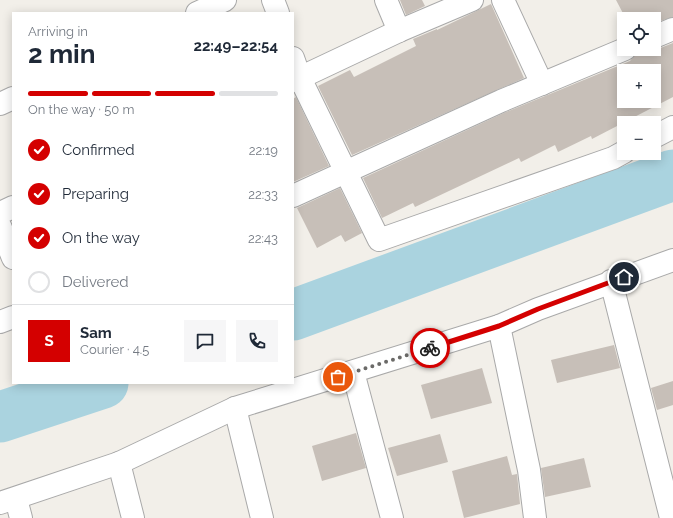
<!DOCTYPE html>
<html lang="en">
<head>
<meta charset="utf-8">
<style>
	body { margin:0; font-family:Raleway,sans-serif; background:#f6f6f7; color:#1f2937; height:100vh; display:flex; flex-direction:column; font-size:15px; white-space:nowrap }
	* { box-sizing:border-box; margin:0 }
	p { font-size:13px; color:#747a83 }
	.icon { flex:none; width:22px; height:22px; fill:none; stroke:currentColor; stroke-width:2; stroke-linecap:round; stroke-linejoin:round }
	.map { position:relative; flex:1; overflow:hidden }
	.details { position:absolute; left:12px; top:12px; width:282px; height:372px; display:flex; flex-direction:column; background:#fff; border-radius:0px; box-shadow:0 2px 10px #0003 }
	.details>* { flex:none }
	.fabs { position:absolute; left:617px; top:12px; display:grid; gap:8px }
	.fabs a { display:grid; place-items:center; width:44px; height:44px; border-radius:0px; background:#fff; box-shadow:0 2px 10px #0003; font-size:20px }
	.pin { position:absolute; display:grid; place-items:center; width:34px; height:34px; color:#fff; margin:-17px; border:2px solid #fff; border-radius:50%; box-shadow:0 1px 4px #0007 }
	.courier { position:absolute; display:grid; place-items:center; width:40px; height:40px; margin:-20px; border:3px solid #d40000; border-radius:50%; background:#fff; color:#222; box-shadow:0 1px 5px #0007 }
	.overview em { font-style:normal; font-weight:700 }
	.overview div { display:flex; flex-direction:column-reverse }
	.overview { display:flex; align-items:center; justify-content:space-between; height:68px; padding:0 16px }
	h1 { font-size:26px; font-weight:700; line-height:30px }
	.bar { display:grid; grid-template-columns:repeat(4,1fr); gap:6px 4px; align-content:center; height:48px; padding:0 16px }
	.bar i { height:5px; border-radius:3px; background:#e0e1e3 }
	.bar .selected { background:#d40000 }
	.bar p { grid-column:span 4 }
	.line { display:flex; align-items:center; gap:10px; padding:0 16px; border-top:1px solid #e0e1e3 }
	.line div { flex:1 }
	.round { display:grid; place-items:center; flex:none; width:42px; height:42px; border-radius:0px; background:#f6f6f7 }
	ol { padding:0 16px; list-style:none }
	li { display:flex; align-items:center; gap:12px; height:44px }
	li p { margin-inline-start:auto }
	li .icon { padding:4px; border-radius:50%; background:#d40000; color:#fff; stroke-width:4 }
	li:last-child { color:#747a83 }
	li i { width:22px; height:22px; border:2px solid #e0e1e3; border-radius:50% }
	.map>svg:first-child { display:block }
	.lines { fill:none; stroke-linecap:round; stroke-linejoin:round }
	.river { stroke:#aad3df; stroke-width:51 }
	.building { fill:#c7bfb8; fill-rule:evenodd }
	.street-casing { stroke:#a9a9a9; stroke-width:24 }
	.street { stroke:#fff; stroke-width:22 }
	.done { stroke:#6b6a68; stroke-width:4; stroke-dasharray:0 7.2 }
	.route { stroke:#d40000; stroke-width:5 }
</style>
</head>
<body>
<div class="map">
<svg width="673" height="518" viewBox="0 0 673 518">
	<rect width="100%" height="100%" fill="#f2efe9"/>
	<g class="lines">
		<g class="river">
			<polyline points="293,315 673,175"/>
			<polyline points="0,417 103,383"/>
		</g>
	</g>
	<g class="building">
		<polygon points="400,0 422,0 425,6 406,15"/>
		<polygon points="616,0 673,0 673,17 654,23 654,19 626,19"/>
		<polygon points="491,4 524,78 352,155 318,86 350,70 354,77 416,46 413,39 437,29 437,30"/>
		<path d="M673,43V97L592,139L591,136L558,152L555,145L521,162L519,158L415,207L413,203L382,218L363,178L506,112L630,61L640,49H658ZM624,71H654V101H624Z"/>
		<polygon points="296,97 329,166 293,182 293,99"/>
		<polygon points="340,188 362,233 345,242 341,235 317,248 297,208"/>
		<polygon points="614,345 620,368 557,383 551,360"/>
		<polygon points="482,368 492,403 431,419 421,385"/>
		<polygon points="673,381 673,405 657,410 651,388"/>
		<polygon points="356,433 366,468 322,481 312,446"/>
		<polygon points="440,434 448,462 397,476 388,448"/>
		<polygon points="507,456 512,475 517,474 520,504 464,518 452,471"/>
		<polygon points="584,458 591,487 545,497 541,468"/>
	</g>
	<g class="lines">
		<g class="street-casing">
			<g id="street">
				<polyline points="273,0 278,13"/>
				<polyline points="386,0 399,31"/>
				<polyline points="503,0 542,84"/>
				<polyline points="197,13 225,0"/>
				<polyline points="654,37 673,29"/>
				<polyline points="293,58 300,78 379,240 613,158 624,152"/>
				<polyline points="293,81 399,31 472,0"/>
				<polyline points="0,104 13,98"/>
				<polyline points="654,137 673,127"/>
				<polyline points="293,196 501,101 625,49"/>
				<polyline points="0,213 13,207"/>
				<polyline points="0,226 13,258"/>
				<polyline points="611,281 671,518"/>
				<polyline points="0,322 13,317"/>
				<polyline points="499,326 529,470 535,518"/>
				<polyline points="353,372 392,518"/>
				<polyline points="235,408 262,518"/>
				<polyline points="119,463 133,518"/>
				<polyline points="16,499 21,518"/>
				<polyline points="0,503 119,463 235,408 499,326 538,309 673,260"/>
			</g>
		</g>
		<use href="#street" class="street"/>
	</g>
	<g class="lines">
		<polyline class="done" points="338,377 430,348"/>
		<polyline class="route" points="430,348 499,326 538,309 624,277"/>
	</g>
</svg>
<div class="fabs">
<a><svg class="icon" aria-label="locate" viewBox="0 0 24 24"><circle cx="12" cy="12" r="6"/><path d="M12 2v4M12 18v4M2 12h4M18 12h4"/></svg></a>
<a>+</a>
<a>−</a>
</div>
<div class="pin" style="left:338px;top:377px;background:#ea580c"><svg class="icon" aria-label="bag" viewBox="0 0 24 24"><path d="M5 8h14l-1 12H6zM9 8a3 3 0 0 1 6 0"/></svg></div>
<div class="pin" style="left:624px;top:277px;background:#1f2937"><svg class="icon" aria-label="home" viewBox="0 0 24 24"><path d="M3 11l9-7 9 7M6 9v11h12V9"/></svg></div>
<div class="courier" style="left:430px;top:348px"><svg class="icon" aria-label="bike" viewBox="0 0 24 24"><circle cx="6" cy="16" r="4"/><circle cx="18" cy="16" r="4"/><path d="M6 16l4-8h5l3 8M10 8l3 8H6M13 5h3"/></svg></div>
<section class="details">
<div class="overview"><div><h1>2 min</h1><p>Arriving in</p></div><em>22:49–22:54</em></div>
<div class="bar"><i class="selected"></i><i class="selected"></i><i class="selected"></i><i></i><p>On the way · 50 m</p></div>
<ol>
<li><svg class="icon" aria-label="check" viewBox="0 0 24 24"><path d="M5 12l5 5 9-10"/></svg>Confirmed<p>22:19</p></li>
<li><svg class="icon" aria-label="check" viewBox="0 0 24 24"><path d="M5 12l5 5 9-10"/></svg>Preparing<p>22:33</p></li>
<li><svg class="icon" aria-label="check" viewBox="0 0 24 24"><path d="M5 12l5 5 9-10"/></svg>On the way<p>22:43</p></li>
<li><i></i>Delivered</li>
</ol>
<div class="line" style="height:72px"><b class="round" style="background:#d40000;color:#fff">S</b><div><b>Sam</b><p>Courier · 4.5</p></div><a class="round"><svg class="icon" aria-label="chat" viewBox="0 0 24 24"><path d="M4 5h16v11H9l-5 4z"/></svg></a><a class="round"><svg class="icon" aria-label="phone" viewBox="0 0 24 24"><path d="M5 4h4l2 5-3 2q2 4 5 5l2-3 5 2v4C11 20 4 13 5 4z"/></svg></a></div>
</section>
</div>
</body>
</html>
